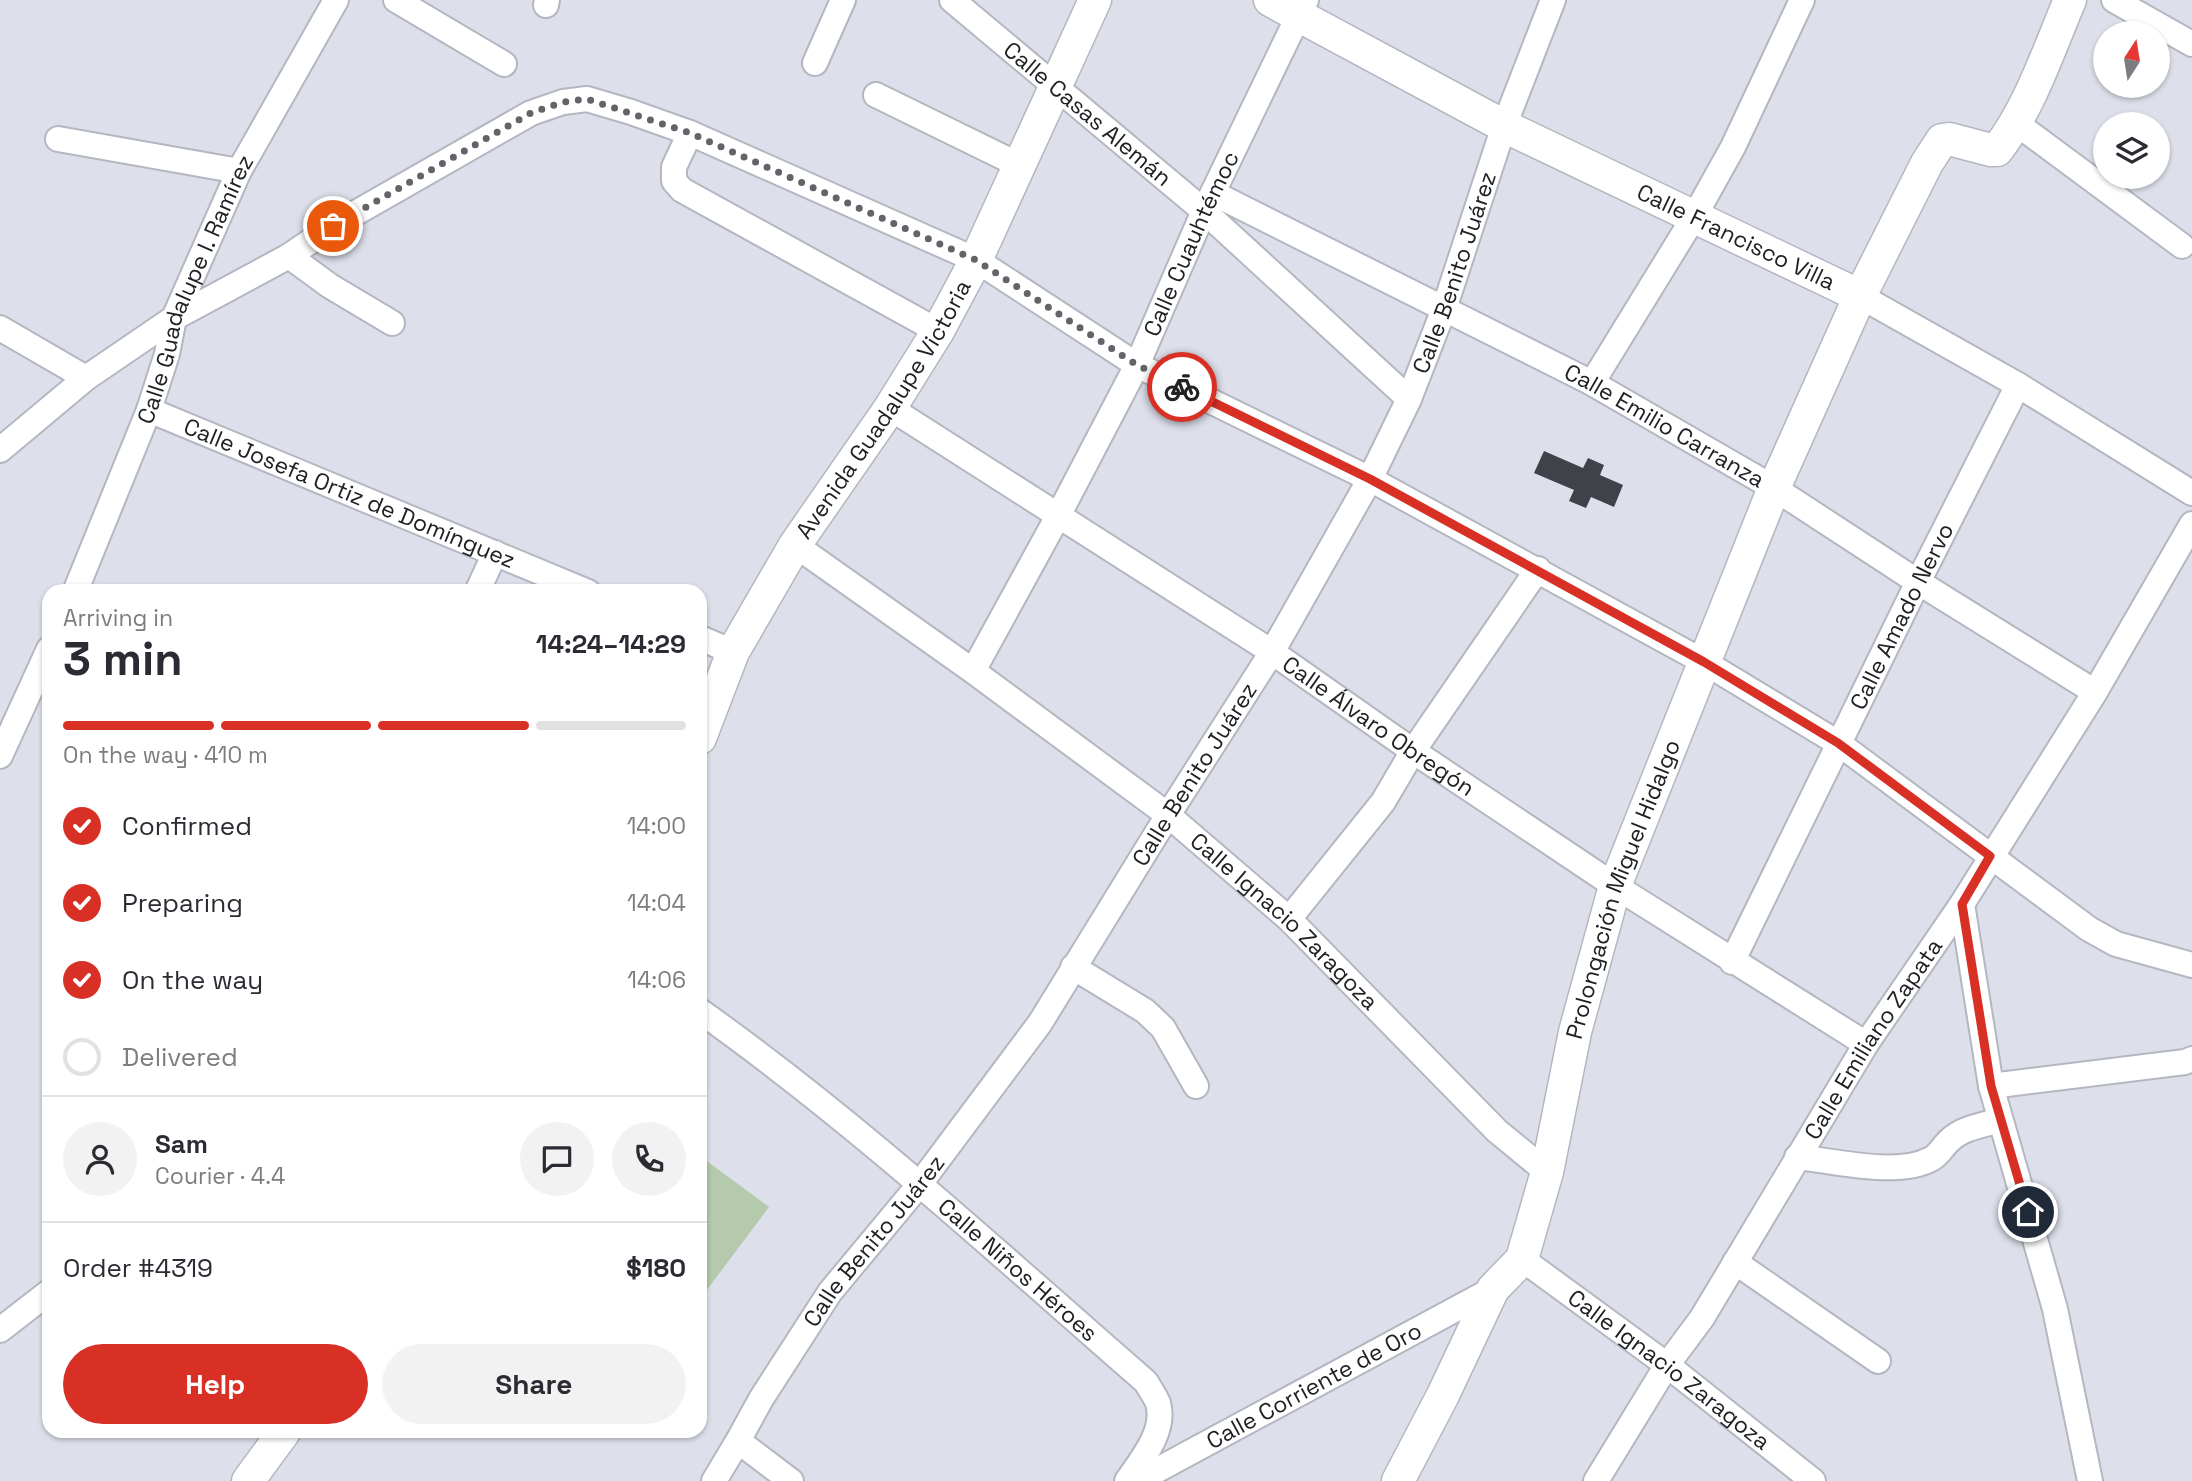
<!DOCTYPE html>
<html lang="en">
<head>
<meta charset="utf-8">
<style>
	body { margin:0; font-family:"Space Grotesk",sans-serif; background:#f2f2f3; color:#2b2b33; height:100vh; display:flex; flex-direction:column; font-size:26px; white-space:nowrap }
	* { box-sizing:border-box; margin:0 }
	p { font-size:23px; color:#7c7c81 }
	.icon { flex:none; width:38px; height:38px; fill:none; stroke:currentColor; stroke-width:2; stroke-linecap:round; stroke-linejoin:round }
	.map { position:relative; flex:1; overflow:hidden }
	.sheet { position:absolute; left:42px; top:584px; width:665px; height:854px; display:flex; flex-direction:column; background:#fff; border-radius:21px; box-shadow:0 2px 5px #0004 }
	.sheet>* { flex:none }
	.needle { width:46px; rotate:12deg }
	.controls { position:absolute; left:2093px; top:21px; display:grid; gap:14px }
	.controls a { display:grid; place-items:center; width:77px; height:77px; border-radius:50%; background:#fff; box-shadow:0 2px 5px #0004; font-size:35px }
	.pin { position:absolute; display:grid; place-items:center; width:60px; height:60px; color:#fff; margin:-30px; border:4px solid #fff; border-radius:50%; box-shadow:0 2px 7px #0007 }
	.courier { position:absolute; display:grid; place-items:center; width:70px; height:70px; margin:-35px; border:5px solid #d93025; border-radius:50%; background:#fff; color:#222; box-shadow:0 2px 9px #0007 }
	.head em { font-style:normal; font-weight:700 }
	.head div { display:flex; flex-direction:column-reverse }
	.head { display:flex; align-items:center; justify-content:space-between; height:119px; padding:0 21px }
	h1 { font-size:46px; font-weight:700; line-height:52px }
	.bar { display:grid; grid-template-columns:repeat(4,1fr); gap:10px 7px; align-content:center; height:84px; padding:0 21px }
	.bar i { height:9px; border-radius:5px; background:#e1e1e2 }
	.bar .active { background:#d93025 }
	.bar p { grid-column:span 4 }
	.line { display:flex; align-items:center; gap:18px; padding:0 21px; border-top:2px solid #e1e1e2 }
	.line div { flex:1 }
	.round { display:grid; place-items:center; flex:none; width:74px; height:74px; border-radius:37px; background:#f2f2f3 }
	ol { padding:0 21px; list-style:none }
	li { display:flex; align-items:center; gap:21px; height:77px }
	li p { margin-inline-start:auto }
	li .icon { padding:7px; border-radius:50%; background:#d93025; color:#fff; stroke-width:4 }
	li:last-child { color:#7c7c81 }
	li i { width:38px; height:38px; border:4px solid #e1e1e2; border-radius:50% }
	.primary-button { display:flex; gap:14px; margin-top:auto; padding:14px 21px }
	.primary-button a { flex:1; height:80px; border-radius:42px; background:#d93025; color:#fff; font-size:28px; font-weight:700; line-height:80px; text-align:center }
	.primary-button a+a { background:#f2f2f3; color:#2b2b33 }
	.map>svg:first-child { display:block }
	.green { fill:#b5c9ad }
	.building { fill:#40424a }
	.lines { fill:none; stroke-linecap:round; stroke-linejoin:round }
	.minor-casing { stroke:#b4b7c1; stroke-width:28 }
	.tertiary-casing { stroke:#b4b7c1; stroke-width:35 }
	.minor { stroke:#fff; stroke-width:24 }
	.tertiary { stroke:#fff; stroke-width:32 }
	.done { stroke:#62646a; stroke-width:7; stroke-dasharray:0 12.6 }
	.route { stroke:#d93025; stroke-width:9 }
	.labels { text-anchor:middle; dominant-baseline:central; stroke-width:7; stroke-linejoin:round; paint-order:stroke }
	.street-label { font-size:23px; fill:#202125; stroke:#fff }
</style>
</head>
<body>
<div class="map">
<svg width="2192" height="1481" viewBox="0 0 2192 1481">
	<rect width="100%" height="100%" fill="#dde0ea"/>
	<polygon class="green" points="700,1156 769,1207 700,1299"/>
	<polygon class="building" points="1544,451 1583,468 1588,458 1604,465 1600,475 1623,485 1614,507 1591,497 1586,508 1569,501 1574,490 1534,473"/>
	<g class="lines">
		<g class="minor-casing">
			<g id="minor">
				<polyline points="396,0 504,64"/>
				<path id="s1" d="M952,0L1204,211L1409,399"/>
				<polyline points="2114,0 2192,44"/>
				<polyline points="546,5 547,0"/>
				<polyline points="815,63 843,0"/>
				<polyline points="876,95 1019,165"/>
				<polyline points="2016,123 2182,246"/>
				<polyline points="690,133 674,167 674,181 682,190 938,331"/>
				<polyline points="58,139 239,171"/>
				<path id="s2" d="M1213,193L1592,383L1774,488L1918,582L2095,692"/>
				<polyline points="289,256 330,286 392,323"/>
				<polyline points="1860,296 2018,385 2192,493"/>
				<polyline points="0,328 86,378"/>
				<polyline points="1592,383 1694,217 1733,147 1802,0"/>
				<path id="s3" d="M890,408L1272,652L1413,751L1615,886L1866,1044"/>
				<path id="s4" d="M149,410L588,592"/>
				<polyline points="0,450 86,378 174,318 289,256 333,226 531,113 563,102 587,99 631,112 690,133 976,260 1137,365 1370,479 1704,662 1838,743 2089,929 2116,944 2192,965"/>
				<path id="s5" d="M795,545L973,671L1168,815L1289,919L1497,1131L1547,1172"/>
				<path id="s6" d="M75,592L149,410L167,354L174,318L239,171L336,0"/>
				<polyline points="477,592 495,553"/>
				<polyline points="700,638 733,652"/>
				<path id="s7" d="M973,671L1058,516L1137,365L1204,211L1306,0"/>
				<polyline points="0,756 49,649"/>
				<polyline points="1962,904 1991,1086 2055,1309 2090,1481"/>
				<polyline points="1289,919 1383,802 1413,751 1538,569"/>
				<path id="s8" d="M1732,962L1918,582L2018,385"/>
				<polyline points="1073,967 1145,1011 1163,1028 1196,1086"/>
				<path id="s9" d="M700,1011C858,1123 1001,1256 1146,1382C1150,1389 1155,1396 1158,1403C1166,1431 1142,1459 1127,1481"/>
				<polyline points="1991,1086 2185,1062 2192,1059"/>
				<path d="M1797,1157C1834,1161 1898,1177 1931,1159C1939,1155 1943,1146 1950,1140C1962,1128 1983,1125 2000,1120"/>
				<path id="s10" d="M1522,1259L1667,1365L1813,1481"/>
				<polyline points="1735,1262 1878,1361"/>
				<polyline points="0,1330 49,1292"/>
				<polyline points="738,1441 791,1481"/>
				<path id="s11" d="M714,1481L738,1441L761,1399L830,1292L919,1185L1040,1023L1168,815L1272,652L1370,479L1409,399L1444,309L1504,126L1553,0"/>
				<path id="s12" d="M1137,1481L1493,1289"/>
				<path id="s13" d="M1596,1481L1667,1365L1702,1318L1866,1044L1962,904L2095,692L2192,524"/>
			</g>
		</g>
		<g class="tertiary-casing">
			<g id="tertiary">
				<path id="s14" d="M1270,0L1504,126L1860,296"/>
				<path id="s15" d="M700,738L733,652L795,545L890,408L938,331L976,260L1095,0"/>
				<polyline points="248,1481 284,1432"/>
				<path id="s16" d="M1398,1481L1443,1395L1493,1289L1522,1259L1547,1172L1575,1032L1615,886L1774,488L1860,296L1927,163L1942,140L1949,139L1991,150H1997C2030,108 2049,49 2070,0"/>
			</g>
		</g>
		<use href="#minor" class="minor"/>
		<use href="#tertiary" class="tertiary"/>
	</g>
	<g class="lines">
		<polyline class="done" points="333,226 531,113 563,102 587,99 690,133 976,260 1137,365 1182,387"/>
		<polyline class="route" points="1182,387 1370,479 1704,662 1838,743 1990,856 1962,904 1991,1086 2028,1212"/>
	</g>
	<g class="labels">
		<g class="street-label">
			<text stroke="none"><textPath href="#s1" startOffset="177">Calle Casas Alemán</textPath></text>
			<text stroke="none"><textPath href="#s14" startOffset="523">Calle Francisco Villa</textPath></text>
			<text stroke="none"><textPath href="#s7" startOffset="480">Calle Cuauhtémoc</textPath></text>
			<text stroke="none"><textPath href="#s11" startOffset="1423">Calle Benito Juárez</textPath></text>
			<text stroke="none"><textPath href="#s6" startOffset="326">Calle Guadalupe I. Ramírez</textPath></text>
			<text stroke="none"><textPath href="#s15" startOffset="378">Avenida Guadalupe Victoria</textPath></text>
			<text stroke="none"><textPath href="#s2" startOffset="508">Calle Emilio Carranza</textPath></text>
			<text stroke="none"><textPath href="#s4" startOffset="217">Calle Josefa Ortiz de Domínguez</textPath></text>
			<text stroke="none"><textPath href="#s8" startOffset="385">Calle Amado Nervo</textPath></text>
			<text stroke="none"><textPath href="#s3" startOffset="583">Calle Álvaro Obregón</textPath></text>
			<text stroke="none"><textPath href="#s11" startOffset="856">Calle Benito Juárez</textPath></text>
			<text stroke="none"><textPath href="#s16" startOffset="640">Prolongación Miguel Hidalgo</textPath></text>
			<text stroke="none"><textPath href="#s5" startOffset="618">Calle Ignacio Zaragoza</textPath></text>
			<text stroke="none"><textPath href="#s13" startOffset="522">Calle Emiliano Zapata</textPath></text>
			<text stroke="none"><textPath href="#s11" startOffset="289">Calle Benito Juárez</textPath></text>
			<text stroke="none"><textPath href="#s9" startOffset="410">Calle Niños Héroes</textPath></text>
			<text stroke="none"><textPath href="#s10" startOffset="184">Calle Ignacio Zaragoza</textPath></text>
			<text stroke="none"><textPath href="#s12" startOffset="201">Calle Corriente de Oro</textPath></text>
		</g>
	</g>
</svg>
<div class="controls">
<a><svg class="needle" viewBox="-14 -14 28 28"><path d="M0-13l5 13h-10z" fill="#e53935"/><path d="M0 13l5-13h-10z" fill="#7c7c81"/></svg></a>
<a><svg class="icon" aria-label="layers" viewBox="0 0 24 24"><path d="M12 4l9 5-9 5-9-5zM3 14l9 5 9-5"/></svg></a>
</div>
<div class="pin" style="left:333px;top:226px;background:#ea580c"><svg class="icon" aria-label="bag" viewBox="0 0 24 24"><path d="M5 8h14l-1 12H6zM9 8a3 3 0 0 1 6 0"/></svg></div>
<div class="pin" style="left:2028px;top:1212px;background:#1f2937"><svg class="icon" aria-label="home" viewBox="0 0 24 24"><path d="M3 11l9-7 9 7M6 9v11h12V9"/></svg></div>
<div class="courier" style="left:1182px;top:387px"><svg class="icon" aria-label="bike" viewBox="0 0 24 24"><circle cx="6" cy="16" r="4"/><circle cx="18" cy="16" r="4"/><path d="M6 16l4-8h5l3 8M10 8l3 8H6M13 5h3"/></svg></div>
<section class="sheet">
<div class="head"><div><h1>3 min</h1><p>Arriving in</p></div><em>14:24–14:29</em></div>
<div class="bar"><i class="active"></i><i class="active"></i><i class="active"></i><i></i><p>On the way · 410 m</p></div>
<ol>
<li><svg class="icon" aria-label="check" viewBox="0 0 24 24"><path d="M5 12l5 5 9-10"/></svg>Confirmed<p>14:00</p></li>
<li><svg class="icon" aria-label="check" viewBox="0 0 24 24"><path d="M5 12l5 5 9-10"/></svg>Preparing<p>14:04</p></li>
<li><svg class="icon" aria-label="check" viewBox="0 0 24 24"><path d="M5 12l5 5 9-10"/></svg>On the way<p>14:06</p></li>
<li><i></i>Delivered</li>
</ol>
<div class="line" style="height:126px"><a class="round"><svg class="icon" aria-label="person" viewBox="0 0 24 24"><circle cx="12" cy="8" r="4"/><path d="M4 21q1-7 8-7t8 7"/></svg></a><div><b>Sam</b><p>Courier · 4.4</p></div><a class="round"><svg class="icon" aria-label="chat" viewBox="0 0 24 24"><path d="M4 5h16v11H9l-5 4z"/></svg></a><a class="round"><svg class="icon" aria-label="phone" viewBox="0 0 24 24"><path d="M5 4h4l2 5-3 2q2 4 5 5l2-3 5 2v4C11 20 4 13 5 4z"/></svg></a></div>
<div class="line" style="height:91px"><div>Order #4319</div><b>$180</b></div>
<div class="primary-button"><a>Help</a><a>Share</a></div>
</section>
</div>
</body>
</html>
